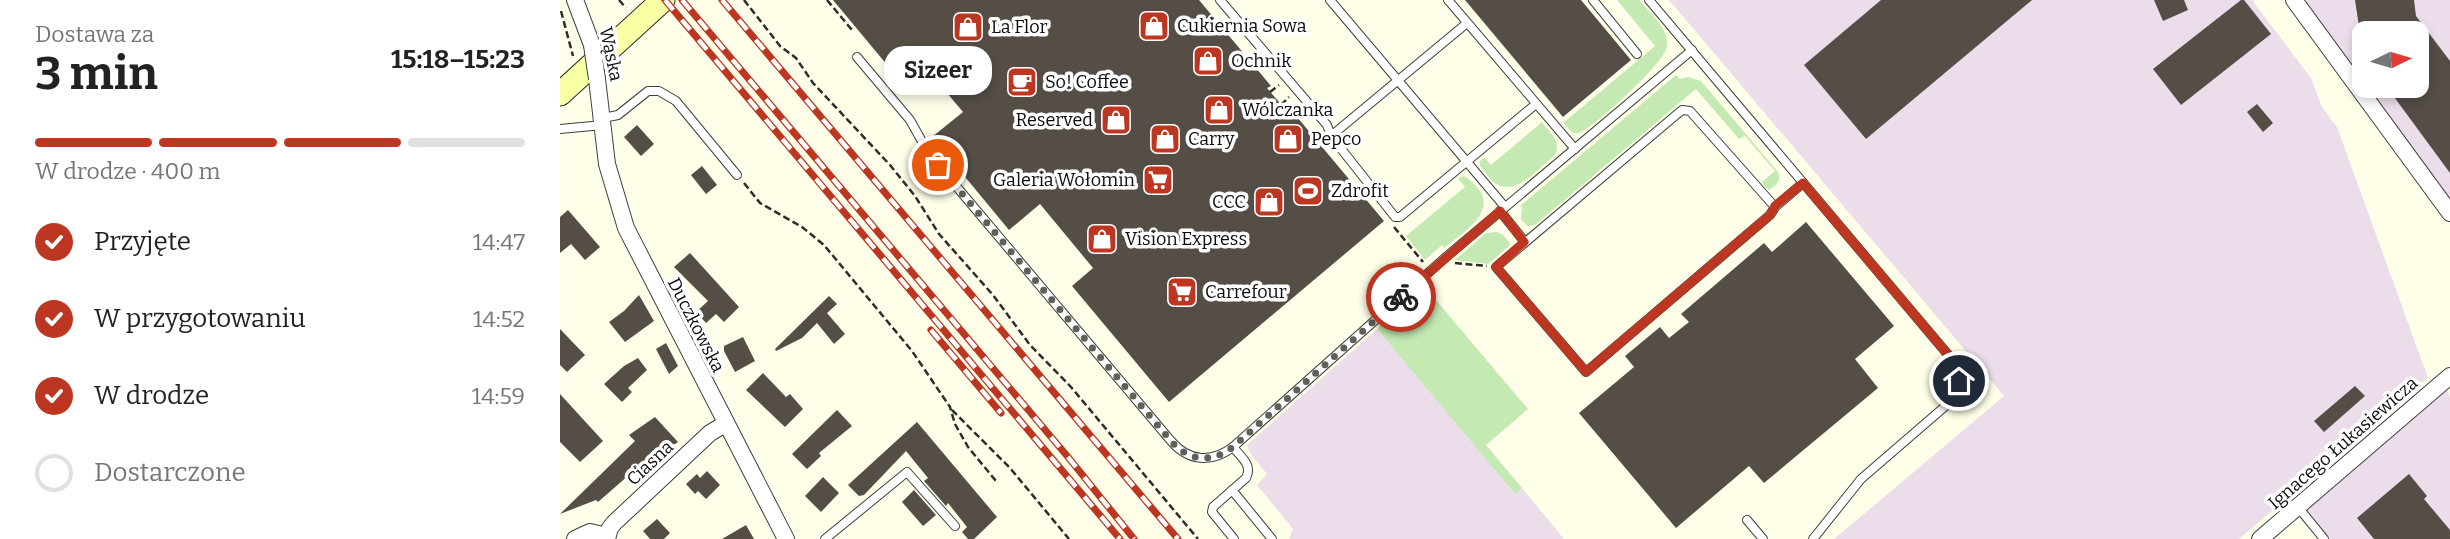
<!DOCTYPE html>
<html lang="pl">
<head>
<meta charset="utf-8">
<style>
	body { margin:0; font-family:Bitter,serif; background:#f6f6f6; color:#222; height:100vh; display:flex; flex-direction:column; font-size:26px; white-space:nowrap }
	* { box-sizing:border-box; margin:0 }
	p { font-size:23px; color:#767676 }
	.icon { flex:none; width:38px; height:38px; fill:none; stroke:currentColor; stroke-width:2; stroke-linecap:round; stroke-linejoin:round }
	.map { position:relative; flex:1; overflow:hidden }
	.sheet { display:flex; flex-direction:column; background:#fff; width:560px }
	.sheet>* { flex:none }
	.needle { width:46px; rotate:85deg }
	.buttons { position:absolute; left:1792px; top:21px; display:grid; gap:14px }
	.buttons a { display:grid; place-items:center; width:77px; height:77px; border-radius:14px; background:#fff; box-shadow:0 4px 10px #0003; font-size:35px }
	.pin { position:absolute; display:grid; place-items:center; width:60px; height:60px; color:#fff; margin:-30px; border:4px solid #fff; border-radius:50%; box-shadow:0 2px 7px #0007 }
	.courier { position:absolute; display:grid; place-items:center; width:70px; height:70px; margin:-35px; border:5px solid #bd3621; border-radius:50%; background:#fff; color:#222; box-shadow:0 2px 9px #0007 }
	.bubble { position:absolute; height:49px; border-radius:21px; background:#fff; box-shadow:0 4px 10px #0003; font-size:23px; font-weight:700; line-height:49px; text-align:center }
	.headline em { font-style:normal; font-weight:700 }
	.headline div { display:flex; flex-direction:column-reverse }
	.headline { display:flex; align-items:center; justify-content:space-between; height:119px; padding:0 35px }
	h1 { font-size:46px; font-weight:700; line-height:52px }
	.bar { display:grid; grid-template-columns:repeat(4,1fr); gap:10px 7px; align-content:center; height:84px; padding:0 35px }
	.bar i { height:9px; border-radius:5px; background:#e0e0e0 }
	.bar .on { background:#bd3621 }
	.bar p { grid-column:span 4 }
	ol { padding:0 35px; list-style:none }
	li { display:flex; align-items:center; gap:21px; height:77px }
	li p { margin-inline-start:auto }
	li .icon { padding:7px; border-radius:50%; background:#bd3621; color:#fff; stroke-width:4 }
	li:last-child { color:#767676 }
	li i { width:38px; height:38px; border:4px solid #e0e0e0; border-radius:50% }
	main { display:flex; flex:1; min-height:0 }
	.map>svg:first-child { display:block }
	.industrial { fill:#ebdeea; fill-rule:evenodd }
	.green { fill:#c5e9b3 }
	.building { fill:#544e47 }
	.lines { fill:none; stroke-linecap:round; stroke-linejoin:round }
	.service-casing { stroke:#3e3e3e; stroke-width:10 }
	.minor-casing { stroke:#3e3e3e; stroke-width:18 }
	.secondary-casing { stroke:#2d2d2d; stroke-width:25 }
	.path { stroke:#2d2d2d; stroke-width:2.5; stroke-dasharray:7 3.5; stroke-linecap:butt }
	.service { stroke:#fff; stroke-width:8 }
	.minor { stroke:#fff; stroke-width:16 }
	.secondary { stroke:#f8ffa4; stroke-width:23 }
	.rail-casing { stroke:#bd3621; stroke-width:7 }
	.rail { stroke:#fff; stroke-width:4.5; stroke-dasharray:13; stroke-linecap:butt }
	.minor-bridge-casing { stroke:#3e3e3e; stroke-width:18; stroke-linecap:butt }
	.minor-bridge { stroke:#fff; stroke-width:16 }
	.done { stroke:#606059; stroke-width:7; stroke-dasharray:0 12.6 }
	.route { stroke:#bd3621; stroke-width:9 }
	.labels { text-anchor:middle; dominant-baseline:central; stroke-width:7; stroke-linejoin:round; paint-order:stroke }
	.poi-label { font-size:18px; fill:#0b0b0b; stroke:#fff; text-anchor:start }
	.street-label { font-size:18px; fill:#0b0b0b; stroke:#fff }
</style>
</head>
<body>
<main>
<section class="sheet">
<div class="headline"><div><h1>3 min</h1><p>Dostawa za</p></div><em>15:18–15:23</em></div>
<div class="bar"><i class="on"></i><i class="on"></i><i class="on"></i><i></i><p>W drodze · 400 m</p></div>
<ol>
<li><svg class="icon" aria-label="check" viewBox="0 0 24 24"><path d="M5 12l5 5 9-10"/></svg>Przyjęte<p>14:47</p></li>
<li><svg class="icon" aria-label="check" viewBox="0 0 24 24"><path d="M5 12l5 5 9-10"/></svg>W przygotowaniu<p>14:52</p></li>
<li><svg class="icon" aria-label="check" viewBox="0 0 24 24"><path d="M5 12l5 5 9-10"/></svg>W drodze<p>14:59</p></li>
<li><i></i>Dostarczone</li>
</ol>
</section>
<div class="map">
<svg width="1890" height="539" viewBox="0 0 1890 539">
	<rect width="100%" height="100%" fill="#ffffe9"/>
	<g class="industrial">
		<polygon points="1109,0 1692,0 1751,78 1762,107 1777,127 1868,378 1679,539 1274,539 1444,396"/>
		<path d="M1734,0H1890V203ZM1804,33H1857V86H1804Z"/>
		<polygon points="817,329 955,493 962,488 1004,539 729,539 733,529 697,485 707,474 690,453 687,445"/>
		<polygon points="1885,381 1890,398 1890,539 1764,539 1738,507"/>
	</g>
	<g class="green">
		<path d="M1057,0H1079C1090,13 1109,28 1107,46C1106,62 1039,122 1023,131C1019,134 1017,133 1013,133L1003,123L1095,46Z"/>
		<path d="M1116,75L1120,79L1128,77L1141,81L1218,172C1222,181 1216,185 1209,190L1203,185L1202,182L1215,171L1185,136L1179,139L1136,89L975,225L967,226L961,219L962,208L960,206Z"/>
		<path d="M982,122C990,133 1002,141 995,155C980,167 957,196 936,184C930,180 925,172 920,166V161L924,157L931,165Z"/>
		<path d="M904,176C910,179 915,185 920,191C935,215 899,235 884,248L882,245L865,260L846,236L905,187L898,178Z"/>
		<polygon points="937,232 943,235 950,243 948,247 928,264 895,260 926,233"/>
		<polygon points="865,287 968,409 926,445 962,488 955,494 817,329"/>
	</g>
	<g class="building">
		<polygon points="273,0 639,0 711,86 707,88 724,108 727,105 824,221 609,402 512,286 533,268 480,204 449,230 372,137 403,112 371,74 354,54 333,72"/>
		<polygon points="905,0 1021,0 1071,60 1003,117"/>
		<polygon points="1321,0 1472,0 1306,139 1244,65"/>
		<polygon points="1594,0 1624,0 1628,10 1603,21"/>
		<polygon points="1681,0 1684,0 1711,34 1621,105 1593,69"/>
		<polygon points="1795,0 1854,0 1856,16 1890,61 1890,173 1826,86 1857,86 1857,33 1800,33"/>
		<polygon points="1697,104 1713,123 1703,132 1687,112"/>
		<polygon points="77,125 94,144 81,156 64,137"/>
		<polygon points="142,166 157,185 146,194 131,175"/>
		<polygon points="8,210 40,247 25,260 11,244 0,253 0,217"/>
		<polygon points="1246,222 1334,326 1295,359 1318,388 1204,483 1189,466 1116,528 1019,413 1074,367 1065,356 1100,327 1109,338 1129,322 1121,314 1204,243 1212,252"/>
		<polygon points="130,253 179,307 164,322 156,314 146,323 136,312 148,301 114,267"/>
		<polygon points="79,295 94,321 65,342 49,322 64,311"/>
		<polygon points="269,296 277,304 267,313 285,334 274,344 257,323 242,338 216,351 215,349"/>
		<polygon points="0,329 25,355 7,372 0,365"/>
		<polygon points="183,337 195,361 175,372 164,351 164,346"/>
		<polygon points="106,343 118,366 109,374 96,349"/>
		<polygon points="78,358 87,370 68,388 72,392 62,402 44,384 64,366"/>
		<polygon points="203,373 226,397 230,394 243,409 225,427 186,390"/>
		<polygon points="1795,386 1805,396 1764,432 1754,421"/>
		<polygon points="0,394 43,441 20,462 0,442"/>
		<polygon points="277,410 292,426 259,453 261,456 247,469 232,454"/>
		<polygon points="95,417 118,442 103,452 100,448 38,502 36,500 0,514 75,441 69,435"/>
		<polygon points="357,422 437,517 414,539 408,539 402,532 407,527 388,503 386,506 364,481 368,478 346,451 304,495 299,496 288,485"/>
		<polygon points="147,471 160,485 146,499 138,491 135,494 126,484 137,474 140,478"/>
		<polygon points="1849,474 1867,496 1864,499 1890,530 1890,539 1814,539 1797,518"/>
		<polygon points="263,477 279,493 261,512 245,496"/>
		<polygon points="354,490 376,515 363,526 342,502"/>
		<polygon points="97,519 110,533 104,539 90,539 83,531"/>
		<polygon points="186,525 194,539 162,539"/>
	</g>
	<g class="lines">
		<g class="service-casing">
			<g id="service">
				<polyline points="660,0 767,125 771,136 835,217 840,217 976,104"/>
				<polyline points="770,0 945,207"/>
				<polyline points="888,0 1015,149"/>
				<polyline points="1033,0 1077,54"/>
				<path d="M1089,0L1390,357C1401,373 1402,387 1389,403L1301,479L1253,539"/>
				<path d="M297,57L350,120L369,154L611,441C629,462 652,463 673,447L886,257L1132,50"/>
				<polyline points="43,118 58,115 88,91 99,91 116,101 177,175"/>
				<polyline points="0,129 43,125"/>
				<polyline points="771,136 907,23"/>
				<polyline points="1215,207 1130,111 1122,110 936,267 1026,372 1210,215 1215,207 1243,183"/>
				<polyline points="940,211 965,242"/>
				<path d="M673,447C681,457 693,465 686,478L653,507L652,512L674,539"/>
				<polyline points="672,490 712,539"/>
				<polyline points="1738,507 1764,539"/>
				<polyline points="1187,520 1203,539"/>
				<polyline points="265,539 347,472 395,526"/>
			</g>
		</g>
		<g class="minor-casing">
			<g id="minor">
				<polyline points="15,0 32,45"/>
				<polyline points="1734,0 1890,213"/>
				<polyline points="37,79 47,164 66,228 226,539"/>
				<polyline points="15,539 30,532 47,536"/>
				<polyline points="47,539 50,528 54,523 150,433 165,424"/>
				<polyline points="1700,539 1890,376"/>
			</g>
		</g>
		<g class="secondary-casing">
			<polyline id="secondary" points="0,94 103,0"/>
		</g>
		<g class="path">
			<polyline points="59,0 66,8"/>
			<polyline points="184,0 220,46 236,58 253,83 330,165 355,196 379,234 433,295 470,345 511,387 638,539"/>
			<polyline points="267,0 292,30"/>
			<polyline points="1,11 13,56"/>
			<polyline points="710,92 719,85"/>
			<polyline points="721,105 729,97"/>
			<polyline points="184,183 200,203 242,227 264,245 352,351 390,407 395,424 408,447 436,481"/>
			<polyline points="834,227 863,262"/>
			<polyline points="895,263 927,266"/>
			<polyline points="392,410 450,468 509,539"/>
		</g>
		<use href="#service" class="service"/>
		<use href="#minor" class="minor"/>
		<use href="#secondary" class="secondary"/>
		<g class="rail-casing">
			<g id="rail">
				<polyline points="105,0 560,539"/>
				<polyline points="122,0 508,457 574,539"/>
				<polyline points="162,0 618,539"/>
				<polyline points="371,330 441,413"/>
			</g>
		</g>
		<use href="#rail" class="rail"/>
		<g class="minor-bridge-casing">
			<polyline id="minor-bridge" points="32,45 37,79"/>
		</g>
		<use href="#minor-bridge" class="minor-bridge"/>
	</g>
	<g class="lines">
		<path class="done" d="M378,165L611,441C629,462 652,463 673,447L841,297"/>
		<polyline class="route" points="841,297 940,211 964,242 936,267 1026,372 1210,215 1215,206 1243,183 1390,357 1399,374 1399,381"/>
	</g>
	<defs>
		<g id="shop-square" transform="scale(1.575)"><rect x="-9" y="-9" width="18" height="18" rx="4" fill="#bd3621" stroke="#fff"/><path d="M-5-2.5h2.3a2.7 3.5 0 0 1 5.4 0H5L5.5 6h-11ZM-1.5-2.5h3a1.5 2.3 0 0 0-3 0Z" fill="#fff"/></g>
		<g id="cafe-square" transform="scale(1.575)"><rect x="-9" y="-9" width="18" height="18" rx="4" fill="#bd3621" stroke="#fff"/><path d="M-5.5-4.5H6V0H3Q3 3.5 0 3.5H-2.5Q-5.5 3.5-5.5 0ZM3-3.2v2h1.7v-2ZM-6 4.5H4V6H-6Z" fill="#fff"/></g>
		<g id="supermarket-square" transform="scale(1.575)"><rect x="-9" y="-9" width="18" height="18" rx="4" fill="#bd3621" stroke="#fff"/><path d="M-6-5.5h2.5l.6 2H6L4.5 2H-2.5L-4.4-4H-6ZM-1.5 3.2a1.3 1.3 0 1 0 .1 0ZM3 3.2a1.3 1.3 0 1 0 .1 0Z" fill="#fff"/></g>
		<g id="stadium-square" transform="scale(1.575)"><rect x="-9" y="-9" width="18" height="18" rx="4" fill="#bd3621" stroke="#fff"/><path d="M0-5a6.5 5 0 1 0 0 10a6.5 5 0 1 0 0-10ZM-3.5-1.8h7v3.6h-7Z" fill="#fff"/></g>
	</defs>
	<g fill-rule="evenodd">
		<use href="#shop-square" x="594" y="26"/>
		<use href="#shop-square" x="408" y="27"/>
		<use href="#shop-square" x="648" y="61"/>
		<use href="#cafe-square" x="462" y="82"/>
		<use href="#shop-square" x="659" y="110"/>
		<use href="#shop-square" x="556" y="120"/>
		<use href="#shop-square" x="605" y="139"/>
		<use href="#shop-square" x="728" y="139"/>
		<use href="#supermarket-square" x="598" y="180"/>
		<use href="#stadium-square" x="748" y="191"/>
		<use href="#shop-square" x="709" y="202"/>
		<use href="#shop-square" x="542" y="239"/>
		<use href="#supermarket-square" x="622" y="292"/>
	</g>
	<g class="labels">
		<g class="poi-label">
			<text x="617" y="26">Cukiernia Sowa</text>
			<text x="431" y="27">La Flor</text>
			<text x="671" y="61">Ochnik</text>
			<text x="485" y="82">So! Coffee</text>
			<text x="682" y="110">Wólczanka</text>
			<text x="533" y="120" text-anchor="end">Reserved</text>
			<text x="628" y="139">Carry</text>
			<text x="751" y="139">Pepco</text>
			<text x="575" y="180" text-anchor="end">Galeria Wołomin</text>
			<text x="771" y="191">Zdrofit</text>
			<text x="686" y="202" text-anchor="end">CCC</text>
			<text x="565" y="239">Vision Express</text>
			<text x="645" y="292">Carrefour</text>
		</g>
		<g class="street-label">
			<text transform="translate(51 54) rotate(78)">Wąska</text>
			<text transform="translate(136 325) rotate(63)">Duczkowska</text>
			<text transform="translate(1783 443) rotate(-41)">Ignacego Łukasiewicza</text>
			<text transform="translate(90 463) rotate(-43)">Ciasna</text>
		</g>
	</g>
</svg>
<div class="buttons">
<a><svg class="needle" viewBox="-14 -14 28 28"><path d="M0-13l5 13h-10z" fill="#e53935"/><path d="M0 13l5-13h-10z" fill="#767676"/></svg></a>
</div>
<div class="pin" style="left:378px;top:165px;background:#ea580c"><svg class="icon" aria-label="bag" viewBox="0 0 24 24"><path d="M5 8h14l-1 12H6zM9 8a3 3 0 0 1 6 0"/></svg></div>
<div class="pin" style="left:1399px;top:381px;background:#1f2937"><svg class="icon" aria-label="home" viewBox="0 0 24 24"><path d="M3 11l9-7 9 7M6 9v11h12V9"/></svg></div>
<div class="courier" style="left:841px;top:297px"><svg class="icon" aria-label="bike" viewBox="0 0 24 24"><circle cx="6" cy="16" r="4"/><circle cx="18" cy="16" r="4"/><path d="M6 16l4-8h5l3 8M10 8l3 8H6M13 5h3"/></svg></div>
<div class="bubble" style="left:324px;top:46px;width:108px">Sizeer</div>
</div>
</main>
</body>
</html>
